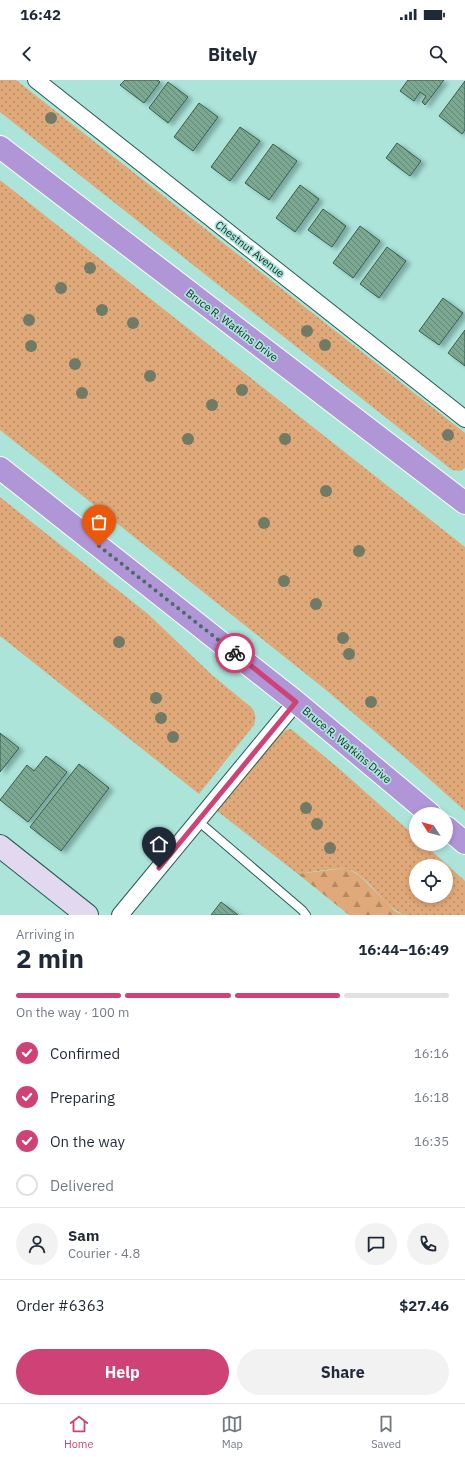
<!DOCTYPE html>
<html lang="en">
<head>
<meta charset="utf-8">
<style>
	body { margin:0; font-family:"IBM Plex Sans",sans-serif; background:#f2f2f3; color:#1f2937; height:100vh; display:flex; flex-direction:column; font-size:15px; white-space:nowrap }
	* { box-sizing:border-box; margin:0 }
	p { font-size:13px; color:#747a83 }
	.icon { flex:none; width:22px; height:22px; fill:none; stroke:currentColor; stroke-width:2; stroke-linecap:round; stroke-linejoin:round }
	.map { position:relative; height:835px; overflow:hidden }
	.side { display:flex; flex-direction:column; background:#fff; flex:1 }
	.side>* { flex:none }
	.needle { width:26px; rotate:306deg }
	.fabs { position:absolute; left:409px; top:727px; display:grid; gap:8px }
	.fabs a { display:grid; place-items:center; width:44px; height:44px; border-radius:50%; background:#fff; box-shadow:0 2px 6px #0003; font-size:20px }
	.pin { position:absolute; display:grid; place-items:center; width:34px; height:34px; color:#fff; margin:-41px -17px; border-radius:50% 50% 50% 0; rotate:-45deg; box-shadow:0 0 4px #0007 }
	.pin .icon { rotate:45deg }
	.courier { position:absolute; display:grid; place-items:center; width:40px; height:40px; margin:-20px; border:3px solid #ce4275; border-radius:50%; background:#fff; color:#222; box-shadow:0 1px 5px #0007 }
	.summary em { font-style:normal; font-weight:700 }
	.summary div { display:flex; flex-direction:column-reverse }
	.summary { display:flex; align-items:center; justify-content:space-between; height:68px; padding:0 16px }
	h1 { font-size:26px; font-weight:700; line-height:30px }
	.bar { display:grid; grid-template-columns:repeat(4,1fr); gap:6px 4px; align-content:center; height:48px; padding:0 16px }
	.bar i { height:5px; border-radius:3px; background:#e0e1e3 }
	.bar .current { background:#ce4275 }
	.bar p { grid-column:span 4 }
	.line { display:flex; align-items:center; gap:10px; padding:0 16px; border-top:1px solid #e0e1e3 }
	.line div { flex:1 }
	.round { display:grid; place-items:center; flex:none; width:42px; height:42px; border-radius:21px; background:#f2f2f3 }
	ol { padding:0 16px; list-style:none }
	li { display:flex; align-items:center; gap:12px; height:44px }
	li p { margin-inline-start:auto }
	li .icon { padding:4px; border-radius:50%; background:#ce4275; color:#fff; stroke-width:4 }
	li:last-child { color:#747a83 }
	li i { width:22px; height:22px; border:2px solid #e0e1e3; border-radius:50% }
	.button { display:flex; gap:8px; margin-top:auto; padding:8px 16px }
	.button a { flex:1; height:46px; border-radius:24px; background:#ce4275; color:#fff; font-size:16px; font-weight:700; line-height:46px; text-align:center }
	.button a+a { background:#f2f2f3; color:#1f2937 }
	.status { display:flex; justify-content:space-between; align-items:center; height:28px; padding:0 20px; background:#fff; direction:ltr }
	.status svg { height:11px; fill:currentColor }
	header { display:flex; justify-content:space-between; align-items:center; height:52px; padding:0 16px; background:#fff; font-size:18px; font-weight:700 }
	.tab-bar { display:flex; justify-content:space-around; align-items:center; height:56px; border-top:1px solid #e0e1e3; background:#fff; font-size:11px; color:#747a83 }
	.tab-bar a { display:grid; justify-items:center; gap:2px }
	.tab-bar .current { color:#ce4275 }
	.map>svg:first-child { display:block }
	.grass { fill:url(#grass-dots); fill-rule:evenodd }
	.forest { fill:url(#forest-firs) }
	.building { fill:url(#building-back-hatch); stroke:#345f4b; filter:url(#shadow) }
	.lines { fill:none; stroke-linecap:round; stroke-linejoin:round }
	.service-casing { stroke:#255b53; stroke-width:10 }
	.minor-casing { stroke:#255b53; stroke-width:18 }
	.secondary-casing { stroke:#255b53; stroke-width:24 }
	.trunk-casing { stroke:#fff; stroke-width:24 }
	.service { stroke:#fff; stroke-width:8 }
	.minor { stroke:#fff; stroke-width:16 }
	.secondary { stroke:#e2d8ef; stroke-width:22 }
	.trunk { stroke:#b096d6; stroke-width:22 }
	.tree { fill:#717a65 }
	.done { stroke:#496b65; stroke-width:4; stroke-dasharray:0 7.2 }
	.route { stroke:#ce4275; stroke-width:5 }
	.labels { text-anchor:middle; dominant-baseline:central; stroke-width:3.5; stroke-linejoin:round; paint-order:stroke }
	.street-label { font-size:11px; fill:#132a26; stroke:#ace4da }
</style>
</head>
<body>
<div class="status"><b>16:42</b><svg viewBox="0 0 49 12"><path d="M0 12V9h3v3zM5 12V6h3v6zM10 12V3h3v9zM15 12V0h3v12zM26 1h20v11H26zM47 4h2v5h-2z"/></svg></div>
<header><svg class="icon" aria-label="back" viewBox="0 0 24 24"><path d="M15 5l-7 7 7 7"/></svg>Bitely<svg class="icon" aria-label="search" viewBox="0 0 24 24"><circle cx="10" cy="10" r="6"/><path d="M15 15l6 6"/></svg></header>
<div class="map">
<svg width="465" height="835" viewBox="0 0 465 835">
	<defs>
		<pattern id="grass-dots" width="8" height="8" patternUnits="userSpaceOnUse"><rect width="8" height="8" fill="#e0a979"/><path d="M2 2h.1M6 6h.1" fill="none" stroke="#b48a63" stroke-width="1.8" stroke-linecap="round"/></pattern>
		<pattern id="forest-firs" width="22" height="20" patternUnits="userSpaceOnUse"><rect width="22" height="20" fill="#e0a979"/><path d="M5 1l3.5 6h-7zM16 11l3.5 6h-7z" fill="#b48a63"/></pattern>
		<pattern id="building-back-hatch" width="6" height="6" patternUnits="userSpaceOnUse"><rect width="6" height="6" fill="#7ba891"/><path d="M-1 5l2 2M0 0l6 6M5-1l2 2" fill="none" stroke="#648976"/></pattern>
		<filter id="shadow"><feDropShadow dx="4.5" dy="2.5" stdDeviation="2" flood-color="#0004"/></filter>
	</defs>
	<rect width="100%" height="100%" fill="#ace4da"/>
	<g class="grass">
		<polygon points="0,0 16,0 465,353 465,388 460,391 452,390 0,32"/>
		<polygon points="0,100 465,467 465,731 408,680 326,610 0,350"/>
		<path d="M0,417L148,534L212,595L252,628C256,634 256,638 254,645L199,714L0,556Z"/>
		<path d="M291,649L336,686L416,757V764H424L465,801V835H405C381,826 371,796 347,789C341,787 306,793 298,794L217,731L279,655L286,650ZM416,786H446V816H416Z"/>
	</g>
	<polygon class="forest" points="346,788 360,796 396,832 405,835 349,835 298,794"/>
	<g class="building">
		<polygon points="125,0 158,0 160,2 144,23 120,5"/>
		<polygon points="408,0 444,0 425,25 422,22 426,16 420,12 414,21 400,11"/>
		<polygon points="465,1 465,50 462,54 439,36"/>
		<polygon points="168,2 188,17 168,43 149,28"/>
		<polygon points="199,23 218,37 193,71 174,57"/>
		<polygon points="240,47 260,61 230,101 211,87"/>
		<polygon points="397,63 421,81 410,96 386,78"/>
		<polygon points="273,64 297,81 269,120 245,103"/>
		<polygon points="300,105 319,119 295,152 276,138"/>
		<polygon points="323,129 346,146 332,167 308,150"/>
		<polygon points="360,146 380,161 353,198 333,183"/>
		<polygon points="387,167 406,181 379,218 360,204"/>
		<polygon points="443,218 463,233 439,265 419,251"/>
		<polygon points="465,250 465,286 448,273"/>
		<polygon points="0,653 19,668 0,692"/>
		<polygon points="46,676 67,692 28,742 0,720 27,685 34,691"/>
		<polygon points="79,684 109,708 61,771 30,747"/>
		<polygon points="221,822 238,835 211,835"/>
	</g>
	<g class="lines">
		<g class="service-casing">
			<polyline id="service" points="198,741 302,830 306,835"/>
		</g>
		<g class="minor-casing">
			<g id="minor">
				<polyline points="36,0 465,339"/>
				<polyline points="120,835 296,622"/>
			</g>
		</g>
		<g class="secondary-casing">
			<polyline id="secondary" points="0,766 87,835"/>
		</g>
		<g class="trunk-casing">
			<g id="trunk">
				<polyline points="0,67 465,423"/>
				<polyline points="0,388 296,622 430,734"/>
				<polyline points="446,747 465,763"/>
			</g>
		</g>
		<use href="#service" class="service"/>
		<use href="#minor" class="minor"/>
		<use href="#secondary" class="secondary"/>
		<use href="#trunk" class="trunk"/>
	</g>
	<g class="tree">
		<circle cx="51" cy="38" r="6"/>
		<circle cx="90" cy="188" r="6"/>
		<circle cx="61" cy="208" r="6"/>
		<circle cx="102" cy="230" r="6"/>
		<circle cx="29" cy="240" r="6"/>
		<circle cx="133" cy="243" r="6"/>
		<circle cx="307" cy="251" r="6"/>
		<circle cx="325" cy="265" r="6"/>
		<circle cx="31" cy="266" r="6"/>
		<circle cx="75" cy="284" r="6"/>
		<circle cx="150" cy="296" r="6"/>
		<circle cx="242" cy="310" r="6"/>
		<circle cx="82" cy="313" r="6"/>
		<circle cx="212" cy="325" r="6"/>
		<circle cx="448" cy="355" r="6"/>
		<circle cx="188" cy="359" r="6"/>
		<circle cx="285" cy="359" r="6"/>
		<circle cx="326" cy="411" r="6"/>
		<circle cx="264" cy="443" r="6"/>
		<circle cx="359" cy="471" r="6"/>
		<circle cx="284" cy="501" r="6"/>
		<circle cx="316" cy="524" r="6"/>
		<circle cx="343" cy="558" r="6"/>
		<circle cx="119" cy="562" r="6"/>
		<circle cx="349" cy="574" r="6"/>
		<circle cx="156" cy="618" r="6"/>
		<circle cx="371" cy="622" r="6"/>
		<circle cx="161" cy="638" r="6"/>
		<circle cx="173" cy="657" r="6"/>
		<circle cx="306" cy="728" r="6"/>
		<circle cx="317" cy="744" r="6"/>
		<circle cx="330" cy="768" r="6"/>
	</g>
	<g class="lines">
		<polyline class="done" points="99,466 235,573"/>
		<polyline class="route" points="159,788 296,622 235,573"/>
	</g>
	<g class="labels">
		<g class="street-label">
			<text transform="translate(250 169) rotate(38)">Chestnut Avenue</text>
			<text transform="translate(232 245) rotate(37)">Bruce R. Watkins Drive</text>
			<text transform="translate(347 665) rotate(40)">Bruce R. Watkins Drive</text>
		</g>
	</g>
</svg>
<div class="fabs">
<a><svg class="needle" viewBox="-14 -14 28 28"><path d="M0-13l5 13h-10z" fill="#e53935"/><path d="M0 13l5-13h-10z" fill="#747a83"/></svg></a>
<a><svg class="icon" aria-label="locate" viewBox="0 0 24 24"><circle cx="12" cy="12" r="6"/><path d="M12 2v4M12 18v4M2 12h4M18 12h4"/></svg></a>
</div>
<div class="pin" style="left:99px;top:466px;background:#ea580c"><svg class="icon" aria-label="bag" viewBox="0 0 24 24"><path d="M5 8h14l-1 12H6zM9 8a3 3 0 0 1 6 0"/></svg></div>
<div class="pin" style="left:159px;top:788px;background:#1f2937"><svg class="icon" aria-label="home" viewBox="0 0 24 24"><path d="M3 11l9-7 9 7M6 9v11h12V9"/></svg></div>
<div class="courier" style="left:235px;top:573px"><svg class="icon" aria-label="bike" viewBox="0 0 24 24"><circle cx="6" cy="16" r="4"/><circle cx="18" cy="16" r="4"/><path d="M6 16l4-8h5l3 8M10 8l3 8H6M13 5h3"/></svg></div>
</div>
<section class="side">
<div class="summary"><div><h1>2 min</h1><p>Arriving in</p></div><em>16:44–16:49</em></div>
<div class="bar"><i class="current"></i><i class="current"></i><i class="current"></i><i></i><p>On the way · 100 m</p></div>
<ol>
<li><svg class="icon" aria-label="check" viewBox="0 0 24 24"><path d="M5 12l5 5 9-10"/></svg>Confirmed<p>16:16</p></li>
<li><svg class="icon" aria-label="check" viewBox="0 0 24 24"><path d="M5 12l5 5 9-10"/></svg>Preparing<p>16:18</p></li>
<li><svg class="icon" aria-label="check" viewBox="0 0 24 24"><path d="M5 12l5 5 9-10"/></svg>On the way<p>16:35</p></li>
<li><i></i>Delivered</li>
</ol>
<div class="line" style="height:72px"><a class="round"><svg class="icon" aria-label="person" viewBox="0 0 24 24"><circle cx="12" cy="8" r="4"/><path d="M4 21q1-7 8-7t8 7"/></svg></a><div><b>Sam</b><p>Courier · 4.8</p></div><a class="round"><svg class="icon" aria-label="chat" viewBox="0 0 24 24"><path d="M4 5h16v11H9l-5 4z"/></svg></a><a class="round"><svg class="icon" aria-label="phone" viewBox="0 0 24 24"><path d="M5 4h4l2 5-3 2q2 4 5 5l2-3 5 2v4C11 20 4 13 5 4z"/></svg></a></div>
<div class="line" style="height:52px"><div>Order #6363</div><b>$27.46</b></div>
<div class="button"><a>Help</a><a>Share</a></div>
</section>
<nav class="tab-bar">
<a class="current"><svg class="icon" aria-label="home" viewBox="0 0 24 24"><path d="M3 11l9-7 9 7M6 9v11h12V9"/></svg>Home</a>
<a><svg class="icon" aria-label="map" viewBox="0 0 24 24"><path d="M3 6l6-2 6 2 6-2v14l-6 2-6-2-6 2zM9 4v14M15 6v14"/></svg>Map</a>
<a><svg class="icon" aria-label="saved" viewBox="0 0 24 24"><path d="M7 4h10v16l-5-4-5 4z"/></svg>Saved</a>
</nav>
</body>
</html>
